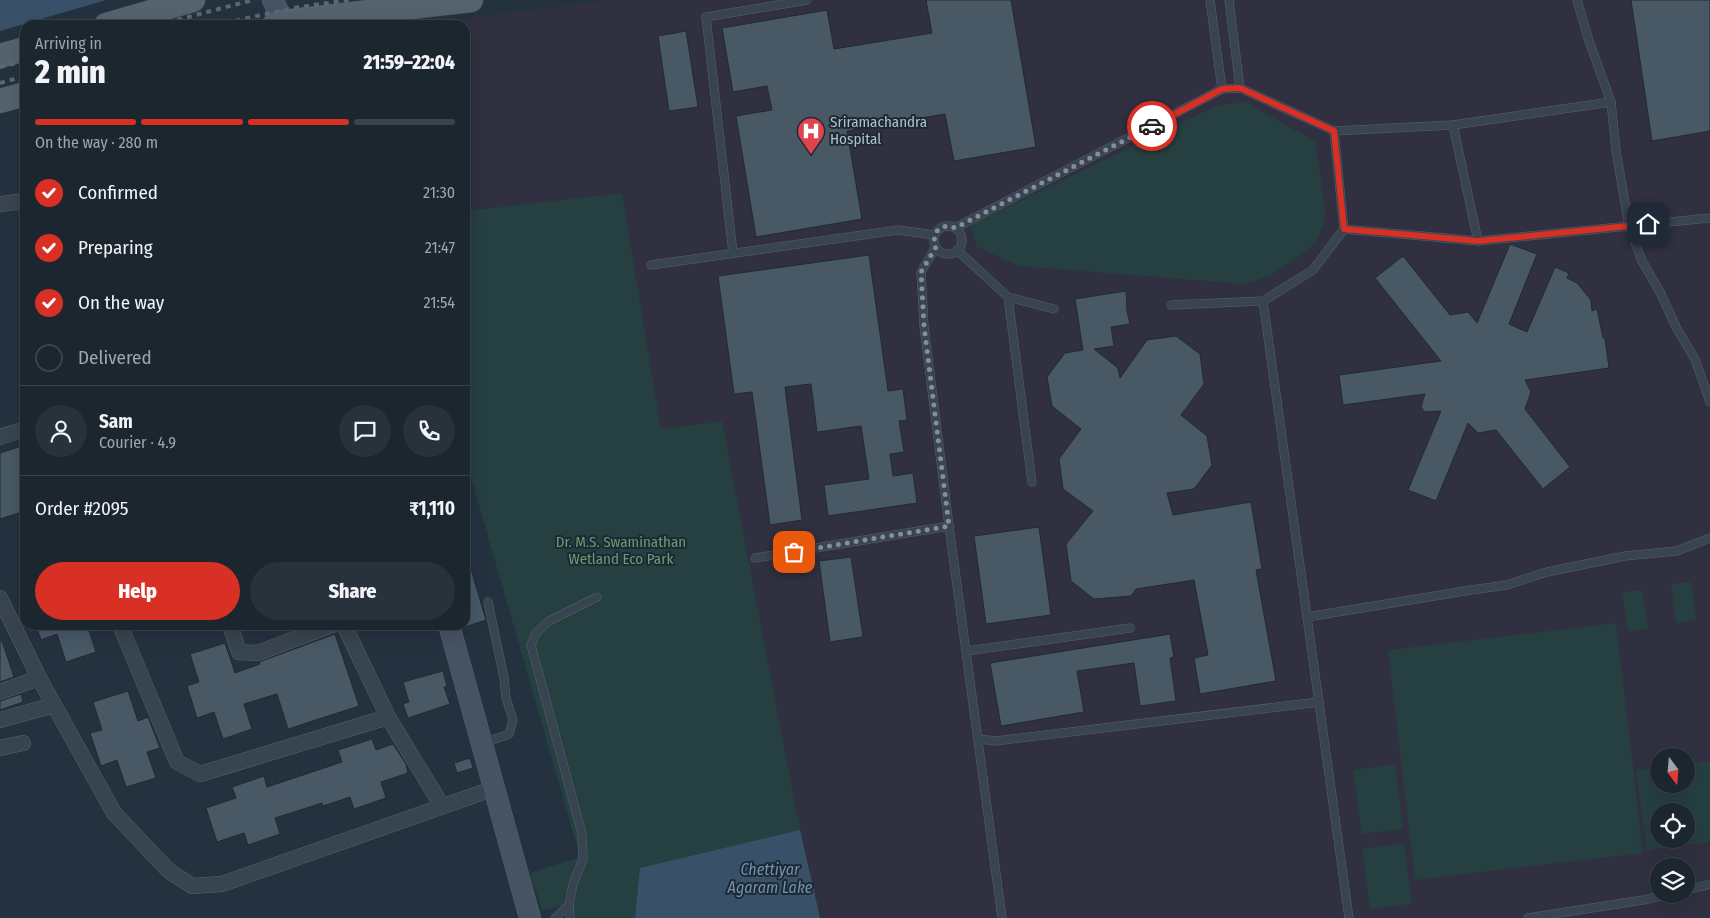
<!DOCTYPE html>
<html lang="en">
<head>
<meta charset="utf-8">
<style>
	body { margin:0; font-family:"Fira Sans Condensed",sans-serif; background:#28323b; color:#f1f3f6; height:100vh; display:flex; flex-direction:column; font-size:19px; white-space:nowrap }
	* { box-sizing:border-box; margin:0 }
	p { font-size:16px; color:#a0a5aa }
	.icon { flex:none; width:28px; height:28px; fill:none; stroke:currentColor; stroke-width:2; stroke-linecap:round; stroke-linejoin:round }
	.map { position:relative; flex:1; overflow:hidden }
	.panel { position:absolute; left:20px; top:20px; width:450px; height:610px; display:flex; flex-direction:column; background:#1b262f; border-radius:15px; box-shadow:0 5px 20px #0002,0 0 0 1px #39434b }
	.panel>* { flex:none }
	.needle { width:32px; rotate:164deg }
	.tools { position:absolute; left:1650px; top:748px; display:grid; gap:10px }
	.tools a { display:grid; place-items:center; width:45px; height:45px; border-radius:50%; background:#1b262f; box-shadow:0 5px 20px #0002,0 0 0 1px #39434b; font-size:25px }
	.pin { position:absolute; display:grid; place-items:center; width:42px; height:42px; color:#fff; margin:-21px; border-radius:10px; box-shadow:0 2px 8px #0006 }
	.courier { position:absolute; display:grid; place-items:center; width:50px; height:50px; margin:-25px; border:4px solid #d93025; border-radius:50%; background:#fff; color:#222; box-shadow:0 1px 6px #0007 }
	.summary em { font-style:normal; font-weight:800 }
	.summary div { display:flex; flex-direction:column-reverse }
	.summary { display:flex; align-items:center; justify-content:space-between; height:85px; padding:0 15px }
	h1 { font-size:32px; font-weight:800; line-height:38px }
	.bar { display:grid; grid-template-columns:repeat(4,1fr); gap:8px 5px; align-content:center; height:60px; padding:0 15px }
	.bar i { height:6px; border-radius:4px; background:#39434b }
	.bar .active { background:#d93025 }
	.bar p { grid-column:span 4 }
	.line { display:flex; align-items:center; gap:12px; padding:0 15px; border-top:1px solid #39434b }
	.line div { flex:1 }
	.round { display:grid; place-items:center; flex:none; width:52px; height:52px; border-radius:26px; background:#28323b }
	ol { padding:0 15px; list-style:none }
	li { display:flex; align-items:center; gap:15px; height:55px }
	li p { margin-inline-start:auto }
	li .icon { padding:5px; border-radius:50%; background:#d93025; color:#fff; stroke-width:4 }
	li:last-child { color:#a0a5aa }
	li i { width:28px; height:28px; border:2px solid #39434b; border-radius:50% }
	.cta { display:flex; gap:10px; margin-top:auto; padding:10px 15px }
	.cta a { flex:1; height:58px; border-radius:30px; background:#d93025; color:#fff; font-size:20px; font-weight:800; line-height:58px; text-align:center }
	.cta a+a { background:#28323b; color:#f1f3f6 }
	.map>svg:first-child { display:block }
	.medical { fill:#313040; fill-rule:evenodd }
	.green { fill:#263f40; fill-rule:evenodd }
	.water { fill:#395168 }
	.building { fill:#485865; stroke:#1f2b36 }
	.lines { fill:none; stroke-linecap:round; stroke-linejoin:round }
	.lane-casing { stroke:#56626d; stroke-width:9 }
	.street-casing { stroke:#56626d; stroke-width:16 }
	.secondary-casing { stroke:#56626d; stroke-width:22 }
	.primary-casing { stroke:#414d58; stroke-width:25 }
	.lane { stroke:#38444f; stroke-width:8 }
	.street { stroke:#38444f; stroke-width:15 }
	.secondary { stroke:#465362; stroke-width:21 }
	.primary { stroke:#56636f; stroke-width:24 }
	.rail { stroke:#5a6876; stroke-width:4; stroke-dasharray:5 5; stroke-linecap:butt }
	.done { stroke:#828e99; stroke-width:5; stroke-dasharray:0 9 }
	.route { stroke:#d93025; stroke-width:6 }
	.labels { text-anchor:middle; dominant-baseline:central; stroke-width:4; stroke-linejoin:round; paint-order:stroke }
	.poi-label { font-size:15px; fill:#b4bfca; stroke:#1d2934; text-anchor:start }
	.park-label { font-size:15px; fill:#6b9b71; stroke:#1d2934 }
	.water-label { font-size:16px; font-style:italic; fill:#7392ad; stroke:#1d2934 }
</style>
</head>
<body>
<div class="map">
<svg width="1710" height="918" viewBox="0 0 1710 918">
	<rect width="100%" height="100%" fill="#24323f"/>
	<path class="medical" d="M610,0H1710V918H820L795,804L722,421L661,429L622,193L465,211V25H419ZM1659,756H1686V784H1659ZM1659,811H1686V839H1659ZM1659,866H1686V894H1659Z"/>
	<g class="green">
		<polygon points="1245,102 1315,141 1325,209 1324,223 1317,240 1306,252 1270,276 1244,284 1019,266 977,247 970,225 1218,105"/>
		<polygon points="622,193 661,429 722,421 795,804 820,918 570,918 569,905 542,910 530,873 580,857 465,456 465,211"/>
		<polygon points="1691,582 1696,620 1676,623 1671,584"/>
		<polygon points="1642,590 1648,629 1628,631 1622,592"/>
		<polygon points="1616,623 1643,853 1415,880 1388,650"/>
		<path d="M1710,761V842L1647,850L1636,770L1659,767V784H1686V764ZM1686,811V839H1659V811Z"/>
		<polygon points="1395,764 1403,829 1362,834 1353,770"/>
		<polygon points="1404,843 1412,904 1370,909 1362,849"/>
	</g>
	<g class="water">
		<polygon points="0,0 106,0 0,31"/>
		<polygon points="800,830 820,918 635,918 640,868"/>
	</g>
	<g class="building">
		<polygon points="926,0 1011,0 1036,147 954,161 945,114 847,131 862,219 756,237 736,116 772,110 767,86 733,92 722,28 827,10 834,49 932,33"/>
		<polygon points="1631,0 1710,0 1710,131 1652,141"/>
		<polygon points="686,31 698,107 669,111 658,36"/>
		<polygon points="1510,244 1537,254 1509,324 1527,332 1555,267 1569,273 1567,278 1577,283 1591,300 1592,311 1597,309 1603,338 1605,338 1609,368 1525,380 1531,392 1525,409 1570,467 1543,489 1496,430 1478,433 1468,423 1436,501 1408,490 1441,411 1425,412 1421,407 1425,394 1343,405 1339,375 1441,361 1375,278 1403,256 1450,315 1468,312 1477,323"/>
		<polygon points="869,255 888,391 903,389 907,420 899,421 904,452 890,454 893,476 913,473 917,503 828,516 824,485 869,479 861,426 817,432 811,384 785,387 802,520 770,525 752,392 734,394 718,276"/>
		<polygon points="1126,291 1127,311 1130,324 1111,327 1114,346 1094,349 1118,368 1120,378 1147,340 1176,336 1200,354 1204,384 1181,415 1207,436 1212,465 1194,489 1167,493 1173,515 1251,502 1262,569 1256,570 1276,681 1200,694 1194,658 1208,655 1194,580 1136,589 1131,596 1094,599 1071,581 1066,544 1093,511 1063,489 1059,459 1081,429 1052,406 1047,377 1065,353 1083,350 1075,299"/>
		<polygon points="25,445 25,511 0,519 0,453"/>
		<polygon points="1039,527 1051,615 986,624 974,536"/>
		<polygon points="851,557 863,637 830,642 819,561"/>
		<polygon points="468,559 486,620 465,627 465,560"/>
		<polygon points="36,625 87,625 96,652 66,662 57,634 41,640"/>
		<polygon points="335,634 359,706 288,729 277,694 244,704 252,729 223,739 214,712 197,718 187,686 199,682 190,654 225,643 235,673 260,664 259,662"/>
		<polygon points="1170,634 1174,657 1170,658 1176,701 1140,706 1134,663 1077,671 1084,712 1001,726 990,663"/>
		<polygon points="0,641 2,641 14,677 0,682"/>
		<polygon points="443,671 447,686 444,687 450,704 408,718 403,704 409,702 403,682"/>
		<polygon points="128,691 138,721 148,717 160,748 147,752 156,778 126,787 117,760 101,766 90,733 102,730 93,702"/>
		<polygon points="21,694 23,702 0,710 0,701"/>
		<polygon points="372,739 376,750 393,744 406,764 408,773 381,782 386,798 354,809 350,797 323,806 322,803 275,818 280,834 248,845 244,833 217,842 206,808 236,798 232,787 264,776 267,787 342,762 338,750"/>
		<polygon points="470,758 473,768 457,773 454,763"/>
	</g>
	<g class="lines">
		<g class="lane-casing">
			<g id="lane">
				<polyline points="1210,0 1222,89"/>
				<polyline points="1229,0 1240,88"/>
				<polyline points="1577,0 1589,41 1611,102 1616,150 1629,227 1642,261 1660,292 1677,329 1695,359 1710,402"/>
				<polyline points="1453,125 1611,102"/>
				<circle cx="948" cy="240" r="14"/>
				<polyline points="955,228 1222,89 1240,88 1334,131 1453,125 1478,241"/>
				<polyline points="1344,229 1478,241 1710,218"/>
				<polyline points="936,247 921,272 924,326 949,526 1002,918"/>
				<polyline points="957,250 1008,297 1054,309"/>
				<polyline points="733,253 706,17 807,0"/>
				<polyline points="651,265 898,230 935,235"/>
				<polyline points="1008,297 1032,482"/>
				<polyline points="1263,301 1349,918"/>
				<polyline points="1171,305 1263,301 1313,270 1344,229 1334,131"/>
				<polyline points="755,558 949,526"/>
				<polyline points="1307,617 1471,590 1507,585 1547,572 1625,556 1677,551 1710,538"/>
				<polyline points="967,651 1130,628"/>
				<polyline points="979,739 995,741 1319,702"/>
				<polyline points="484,743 509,734 513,720 506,698 504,678 488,602"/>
				<polyline points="1686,890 1710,884"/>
				<polyline points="555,918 569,905"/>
				<polyline points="570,918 569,905 573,884 583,859 582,834 531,645 536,633 549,621 597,597"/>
				<polyline points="1528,918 1643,900 1669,894"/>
			</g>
		</g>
		<g class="street-casing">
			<g id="street">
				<polyline points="0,204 25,201"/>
				<polyline points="0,437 25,429"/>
				<polyline points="0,598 39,678 114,813 169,871 192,886 222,884 495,788"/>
				<polyline points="120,625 177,762 200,774 388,717"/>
				<polyline points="230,625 239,652 258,653 332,625"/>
				<polyline points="344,625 388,717 442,806"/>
				<polyline points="0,692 39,678"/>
				<polyline points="0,720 54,705"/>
				<polyline points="0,748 23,743"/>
			</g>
		</g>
		<g class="secondary-casing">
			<g id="secondary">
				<polyline points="273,0 284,25"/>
				<polyline points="449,625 530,918"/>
			</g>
		</g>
		<g class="primary-casing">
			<g id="primary">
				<polyline points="106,25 193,0"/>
				<polyline points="274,25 283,22 471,0"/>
				<polyline points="0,56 25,49"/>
				<polyline points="0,101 25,94"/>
			</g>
		</g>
		<use href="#lane" class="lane"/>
		<use href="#street" class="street"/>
		<use href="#secondary" class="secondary"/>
		<use href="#primary" class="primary"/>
		<g class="rail">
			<polyline points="158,25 253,0"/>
			<polyline points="216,25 293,8 349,0"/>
			<polyline points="0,67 25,61"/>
			<polyline points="0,83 25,76"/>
		</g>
	</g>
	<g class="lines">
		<path class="done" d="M794,552L949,526L924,326L921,272L936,247C930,232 942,222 955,228L1152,126"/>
		<polyline class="route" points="1152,126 1222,89 1240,88 1334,131 1344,229 1478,241 1648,224"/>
	</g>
	<defs>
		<g id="hospital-pin" transform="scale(1.4375)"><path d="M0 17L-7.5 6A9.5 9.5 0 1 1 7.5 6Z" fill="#e0444e" stroke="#1d2934"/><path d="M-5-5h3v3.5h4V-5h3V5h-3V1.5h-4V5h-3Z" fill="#fff"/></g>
	</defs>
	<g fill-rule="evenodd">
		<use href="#hospital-pin" x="811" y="131"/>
	</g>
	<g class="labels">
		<g class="poi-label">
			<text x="830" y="122">Sriramachandra<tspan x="830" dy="17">Hospital</tspan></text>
		</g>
		<g class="park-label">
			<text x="621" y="542">Dr. M.S. Swaminathan<tspan x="621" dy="17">Wetland Eco Park</tspan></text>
		</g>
		<g class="water-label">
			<text x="770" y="869">Chettiyar<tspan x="770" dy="18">Agaram Lake</tspan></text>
		</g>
	</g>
</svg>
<div class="tools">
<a><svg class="needle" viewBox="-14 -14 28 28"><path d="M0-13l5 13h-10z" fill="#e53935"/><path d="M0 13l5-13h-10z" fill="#a0a5aa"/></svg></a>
<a><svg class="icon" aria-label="locate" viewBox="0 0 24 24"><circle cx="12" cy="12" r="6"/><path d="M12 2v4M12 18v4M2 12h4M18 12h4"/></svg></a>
<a><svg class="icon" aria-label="layers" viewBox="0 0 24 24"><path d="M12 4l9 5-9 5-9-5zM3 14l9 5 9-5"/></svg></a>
</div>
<div class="pin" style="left:794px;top:552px;background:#ea580c"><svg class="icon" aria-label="bag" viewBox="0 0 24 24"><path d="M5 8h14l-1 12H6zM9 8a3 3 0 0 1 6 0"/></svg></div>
<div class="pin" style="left:1648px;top:224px;background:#1f2937"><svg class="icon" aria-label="home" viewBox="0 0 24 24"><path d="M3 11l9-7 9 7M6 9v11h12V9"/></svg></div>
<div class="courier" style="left:1152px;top:126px"><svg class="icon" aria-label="car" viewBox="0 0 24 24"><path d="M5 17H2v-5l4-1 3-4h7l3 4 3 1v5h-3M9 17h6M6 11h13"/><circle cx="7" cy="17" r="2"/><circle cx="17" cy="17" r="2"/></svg></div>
<section class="panel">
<div class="summary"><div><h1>2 min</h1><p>Arriving in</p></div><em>21:59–22:04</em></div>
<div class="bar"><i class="active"></i><i class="active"></i><i class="active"></i><i></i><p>On the way · 280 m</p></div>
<ol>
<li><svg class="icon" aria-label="check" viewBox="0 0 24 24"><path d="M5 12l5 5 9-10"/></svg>Confirmed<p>21:30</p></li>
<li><svg class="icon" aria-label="check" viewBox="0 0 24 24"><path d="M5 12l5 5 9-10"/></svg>Preparing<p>21:47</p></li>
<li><svg class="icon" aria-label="check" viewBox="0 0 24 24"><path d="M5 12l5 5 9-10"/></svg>On the way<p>21:54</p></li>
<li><i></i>Delivered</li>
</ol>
<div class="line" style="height:90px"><a class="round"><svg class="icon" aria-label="person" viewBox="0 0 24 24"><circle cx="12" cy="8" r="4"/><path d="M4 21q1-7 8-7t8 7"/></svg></a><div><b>Sam</b><p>Courier · 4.9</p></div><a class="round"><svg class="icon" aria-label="chat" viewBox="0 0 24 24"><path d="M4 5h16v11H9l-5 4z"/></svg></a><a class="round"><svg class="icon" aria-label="phone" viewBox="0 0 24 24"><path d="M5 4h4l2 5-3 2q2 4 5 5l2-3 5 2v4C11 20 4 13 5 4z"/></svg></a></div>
<div class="line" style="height:65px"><div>Order #2095</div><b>₹1,110</b></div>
<div class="cta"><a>Help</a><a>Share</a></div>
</section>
</div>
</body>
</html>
